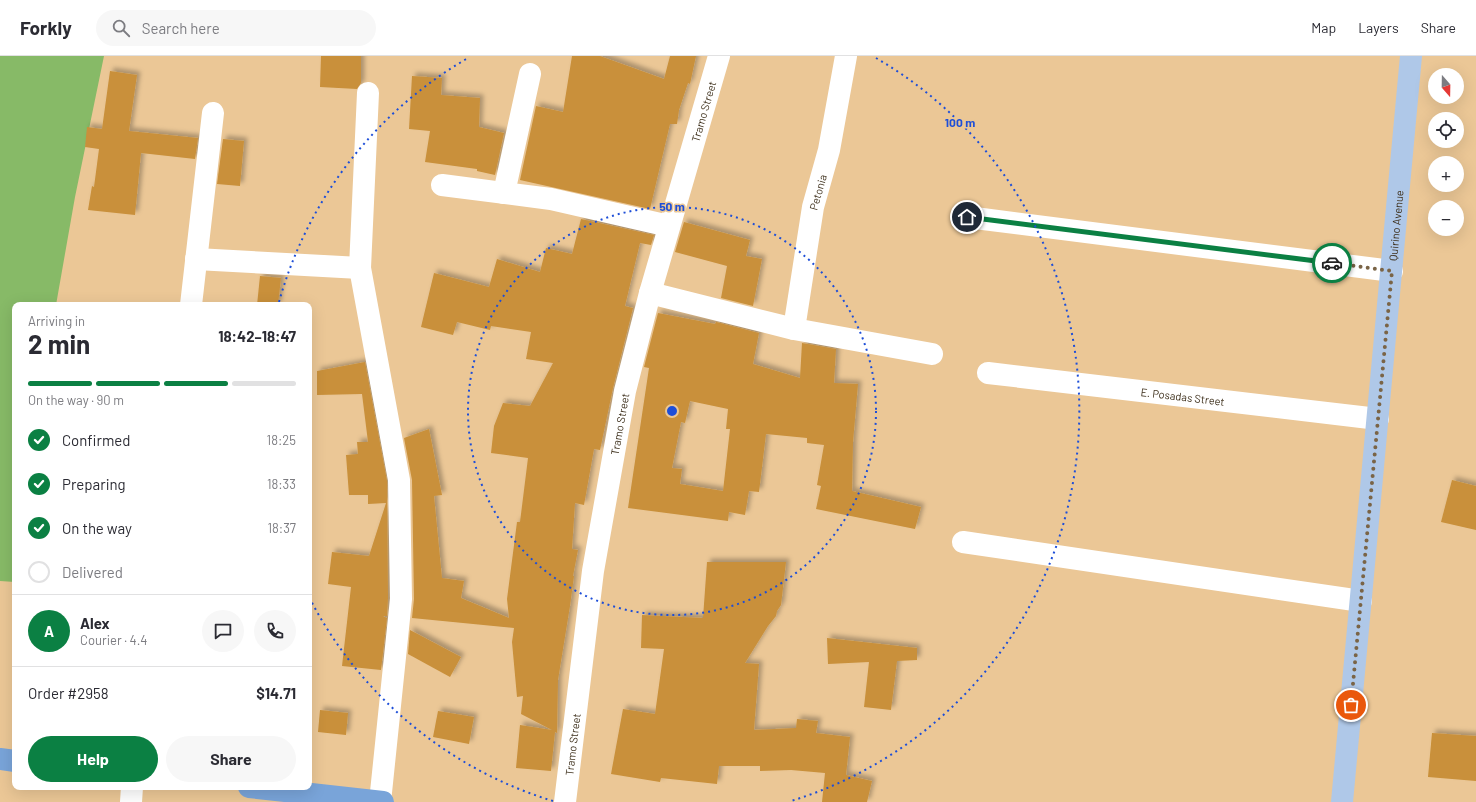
<!DOCTYPE html>
<html lang="en">
<head>
<meta charset="utf-8">
<style>
	body { margin:0; font-family:Barlow,sans-serif; background:#f7f7f7; color:#2b2b33; height:100vh; display:flex; flex-direction:column; font-size:15px; white-space:nowrap }
	* { box-sizing:border-box; margin:0 }
	p { font-size:13px; color:#7c7c81 }
	.icon { flex:none; width:22px; height:22px; fill:none; stroke:currentColor; stroke-width:2; stroke-linecap:round; stroke-linejoin:round }
	.map { position:relative; flex:1; overflow:hidden }
	.details { position:absolute; left:12px; top:246px; width:300px; height:488px; display:flex; flex-direction:column; background:#fff; border-radius:8px; box-shadow:0 4px 16px #0002 }
	.details>* { flex:none }
	.needle { width:26px; rotate:160deg }
	.tools { position:absolute; left:1428px; top:12px; display:grid; gap:8px }
	.tools a { display:grid; place-items:center; width:36px; height:36px; border-radius:50%; background:#fff; box-shadow:0 4px 16px #0002; font-size:20px }
	.pin { position:absolute; display:grid; place-items:center; width:34px; height:34px; color:#fff; margin:-17px; border:2px solid #fff; border-radius:50%; box-shadow:0 1px 4px #0007 }
	.courier { position:absolute; display:grid; place-items:center; width:40px; height:40px; margin:-20px; border:3px solid #0b8043; border-radius:50%; background:#fff; color:#222; box-shadow:0 1px 5px #0007 }
	.summary em { font-style:normal; font-weight:700 }
	.summary div { display:flex; flex-direction:column-reverse }
	.summary { display:flex; align-items:center; justify-content:space-between; height:68px; padding:0 16px }
	h1 { font-size:26px; font-weight:700; line-height:30px }
	.bar { display:grid; grid-template-columns:repeat(4,1fr); gap:6px 4px; align-content:center; height:48px; padding:0 16px }
	.bar i { height:5px; border-radius:3px; background:#e1e1e2 }
	.bar .active { background:#0b8043 }
	.bar p { grid-column:span 4 }
	.line { display:flex; align-items:center; gap:10px; padding:0 16px; border-top:1px solid #e1e1e2 }
	.line div { flex:1 }
	.round { display:grid; place-items:center; flex:none; width:42px; height:42px; border-radius:21px; background:#f7f7f7 }
	ol { padding:0 16px; list-style:none }
	li { display:flex; align-items:center; gap:12px; height:44px }
	li p { margin-inline-start:auto }
	li .icon { padding:4px; border-radius:50%; background:#0b8043; color:#fff; stroke-width:4 }
	li:last-child { color:#7c7c81 }
	li i { width:22px; height:22px; border:2px solid #e1e1e2; border-radius:50% }
	.primary-button { display:flex; gap:8px; margin-top:auto; padding:8px 16px }
	.primary-button a { flex:1; height:46px; border-radius:24px; background:#0b8043; color:#fff; font-size:16px; font-weight:700; line-height:46px; text-align:center }
	.primary-button a+a { background:#f7f7f7; color:#2b2b33 }
	header { display:flex; align-items:center; gap:24px; box-sizing:border-box; height:56px; padding:0 20px; background:#fff; border-bottom:1px solid #e1e1e2 }
	header strong { font-size:19px }
	nav { display:flex; gap:22px; margin-inline-start:auto; font-size:14px }
	.search { width:280px; height:36px; background:#f7f7f7; display:flex; align-items:center; gap:10px; box-sizing:border-box; padding:0 14px; border-radius:22px; color:#7c7c81; font-size:15px }
	.map>svg:first-child { display:block }
	.green { fill:#87ba67 }
	.building { fill:#c9903a; fill-rule:evenodd; filter:url(#shadow) }
	.lines { fill:none; stroke-linecap:round; stroke-linejoin:round }
	.minor { stroke:#fff; stroke-width:22 }
	.major { stroke:#afc8e8; stroke-width:22 }
	.highway { stroke:#79a4d9; stroke-width:22 }
	.done { stroke:#7a6446; stroke-width:4; stroke-dasharray:0 7.2 }
	.route { stroke:#0b8043; stroke-width:5 }
	.ring { fill:none; stroke:#1d4ed8; stroke-width:2; stroke-dasharray:2 4 }
	.labels { text-anchor:middle; dominant-baseline:central; stroke-width:3; stroke-linejoin:round; paint-order:stroke }
	.street-label { font-size:11px; fill:#3d2f1b; stroke:#ebc796 }
	.centre { fill:#1d4ed8; stroke:#ebc796; stroke-width:2 }
	.ring-label { font-size:12px; text-anchor:middle; font-weight:bold; fill:#1d4ed8; stroke:#ebc796; stroke-width:3; stroke-linejoin:round; paint-order:stroke }
</style>
</head>
<body>
<header>
<strong>Forkly</strong>
<div class="search"><svg class="icon" aria-label="search" viewBox="0 0 24 24"><circle cx="10" cy="10" r="6"/><path d="M15 15l6 6"/></svg>Search here</div>
<nav><a>Map</a><a>Layers</a><a>Share</a></nav>
</header>
<div class="map">
<svg width="1476" height="746" viewBox="0 0 1476 746">
	<defs>
		<filter id="shadow"><feDropShadow dx="3.5" dy="-3.5" stdDeviation="2" flood-color="#0004"/></filter>
	</defs>
	<rect width="100%" height="100%" fill="#ebc796"/>
	<polygon class="green" points="0,0 104,0 75,141 56,249 15,249 15,526 0,525"/>
	<g class="building">
		<polygon points="321,0 361,0 361,27 357,33 320,31"/>
		<polygon points="572,0 600,0 664,23 670,0 696,0 690,28 688,27 679,54 677,68 670,68 650,153 520,124 536,50 563,56"/>
		<polygon points="110,15 137,19 129,75 198,82 195,103 141,97 135,159 88,154 92,130 94,131 99,93 85,91 87,71 102,73"/>
		<polygon points="412,20 442,22 441,39 480,42 479,71 504,77 495,119 477,115 477,113 425,106 430,75 409,73"/>
		<polygon points="223,83 244,85 240,130 217,128"/>
		<polygon points="581,163 654,179 651,189 640,187 625,250 633,252 613,332 600,394 594,393 584,449 575,447 572,493 578,494 573,520 574,520 570,550 558,624 557,677 555,676 551,715 516,712 520,669 552,674 521,658 523,640 517,641 512,586 514,572 412,562 414,543 412,424 404,382 429,373 442,439 434,440 442,522 464,525 461,542 509,562 507,543 517,466 520,466 528,402 491,397 494,370 503,347 530,350 553,307 526,303 531,276 491,270 490,274 457,266 453,279 421,271 434,217 489,231 497,203 540,216 546,192 572,198"/>
		<polygon points="684,166 750,184 746,200 762,203 753,250 721,242 727,210 675,196"/>
		<polygon points="260,220 281,222 278,249 257,249"/>
		<path d="M658,257L715,268L716,266L759,277L753,308L800,322L802,287L836,293L834,327L858,328L853,386L852,435L921,451L915,473L816,453L821,430L817,429L824,389L807,387V382L766,378L759,436L749,435L745,459L729,456L728,465L628,452L649,312L644,311ZM690,345L728,353L726,373H730L723,435L680,428L682,413L672,412L681,366L685,367Z"/>
		<polygon points="365,306 387,425 388,542 387,560 383,560 387,562 381,614 342,610 351,531 328,528 332,496 369,500 386,447 368,448 368,439 349,439 346,399 358,398 357,386 368,386 362,338 317,339 317,315"/>
		<polygon points="1452,424 1476,430 1476,474 1441,466"/>
		<polygon points="707,506 786,506 781,549 777,555 776,560 768,570 745,607 759,608 754,674 796,672 797,663 818,665 816,677 850,681 846,719 872,725 867,746 822,746 825,717 791,714 760,715 760,710 719,710 717,728 661,722 660,726 611,718 623,653 655,658 664,593 641,592 642,559 703,562"/>
		<polygon points="410,574 461,601 450,621 408,598"/>
		<polygon points="827,582 917,592 917,604 897,605 891,654 864,651 869,606 828,608"/>
		<polygon points="320,654 348,657 346,679 318,676"/>
		<polygon points="438,655 474,661 469,688 433,681"/>
		<polygon points="1432,677 1476,680 1476,725 1428,721"/>
	</g>
	<g class="lines">
		<g class="minor">
			<polyline points="368,37 360,212 399,424 401,543 380,746"/>
			<polyline points="442,129 551,143 669,170"/>
			<polyline points="504,137 530,18"/>
			<polyline points="967,161 1392,215"/>
			<polyline points="196,203 360,212"/>
			<polyline points="650,237 794,273 932,298"/>
			<polyline points="191,249 213,57"/>
			<path id="s1" d="M794,273L813,151L829,94L846,0"/>
			<path id="s2" d="M988,317L1378,363"/>
			<polyline points="963,486 1361,545"/>
			<polyline points="131,746 132,731"/>
			<path id="s3" d="M565,746L593,515L625,335L650,237L719,0"/>
		</g>
		<path class="major" id="s4" d="M1342,746L1411,0"/>
		<g class="highway">
			<polyline points="0,703 15,705"/>
			<polyline points="249,731 383,746"/>
		</g>
	</g>
	<g class="lines">
		<polyline class="done" points="1332,207 1392,215 1351,649"/>
		<polyline class="route" points="967,161 1332,207"/>
	</g>
	<g class="ring">
		<circle cx="672" cy="355" r="204"/>
		<path d="M553 745A408 408 0 0 1 310 543M279 246A408 408 0 0 1 468 2M876 2A408 408 0 0 1 791 745"/>
	</g>
	<g class="labels">
		<g class="street-label">
			<text stroke="none"><textPath href="#s3" startOffset="706">Tramo Street</textPath></text>
			<text stroke="none"><textPath href="#s1" startOffset="139">Petonia</textPath></text>
			<text stroke="none"><textPath href="#s4" startOffset="579">Quirino Avenue</textPath></text>
			<text stroke="none"><textPath href="#s2" startOffset="196">E. Posadas Street</textPath></text>
			<text stroke="none"><textPath href="#s3" startOffset="382">Tramo Street</textPath></text>
			<text stroke="none"><textPath href="#s3" startOffset="58">Tramo Street</textPath></text>
		</g>
	</g>
	<circle cx="672" cy="355" r="6" class="centre"/>
	<g class="ring-label">
		<text x="960" y="71">100 m</text>
		<text x="672" y="155">50 m</text>
	</g>
</svg>
<div class="tools">
<a><svg class="needle" viewBox="-14 -14 28 28"><path d="M0-13l5 13h-10z" fill="#e53935"/><path d="M0 13l5-13h-10z" fill="#7c7c81"/></svg></a>
<a><svg class="icon" aria-label="locate" viewBox="0 0 24 24"><circle cx="12" cy="12" r="6"/><path d="M12 2v4M12 18v4M2 12h4M18 12h4"/></svg></a>
<a>+</a>
<a>−</a>
</div>
<div class="pin" style="left:1351px;top:649px;background:#ea580c"><svg class="icon" aria-label="bag" viewBox="0 0 24 24"><path d="M5 8h14l-1 12H6zM9 8a3 3 0 0 1 6 0"/></svg></div>
<div class="pin" style="left:967px;top:161px;background:#1f2937"><svg class="icon" aria-label="home" viewBox="0 0 24 24"><path d="M3 11l9-7 9 7M6 9v11h12V9"/></svg></div>
<div class="courier" style="left:1332px;top:207px"><svg class="icon" aria-label="car" viewBox="0 0 24 24"><path d="M5 17H2v-5l4-1 3-4h7l3 4 3 1v5h-3M9 17h6M6 11h13"/><circle cx="7" cy="17" r="2"/><circle cx="17" cy="17" r="2"/></svg></div>
<section class="details">
<div class="summary"><div><h1>2 min</h1><p>Arriving in</p></div><em>18:42–18:47</em></div>
<div class="bar"><i class="active"></i><i class="active"></i><i class="active"></i><i></i><p>On the way · 90 m</p></div>
<ol>
<li><svg class="icon" aria-label="check" viewBox="0 0 24 24"><path d="M5 12l5 5 9-10"/></svg>Confirmed<p>18:25</p></li>
<li><svg class="icon" aria-label="check" viewBox="0 0 24 24"><path d="M5 12l5 5 9-10"/></svg>Preparing<p>18:33</p></li>
<li><svg class="icon" aria-label="check" viewBox="0 0 24 24"><path d="M5 12l5 5 9-10"/></svg>On the way<p>18:37</p></li>
<li><i></i>Delivered</li>
</ol>
<div class="line" style="height:72px"><b class="round" style="background:#0b8043;color:#fff">A</b><div><b>Alex</b><p>Courier · 4.4</p></div><a class="round"><svg class="icon" aria-label="chat" viewBox="0 0 24 24"><path d="M4 5h16v11H9l-5 4z"/></svg></a><a class="round"><svg class="icon" aria-label="phone" viewBox="0 0 24 24"><path d="M5 4h4l2 5-3 2q2 4 5 5l2-3 5 2v4C11 20 4 13 5 4z"/></svg></a></div>
<div class="line" style="height:52px"><div>Order #2958</div><b>$14.71</b></div>
<div class="primary-button"><a>Help</a><a>Share</a></div>
</section>
</div>
</body>
</html>
